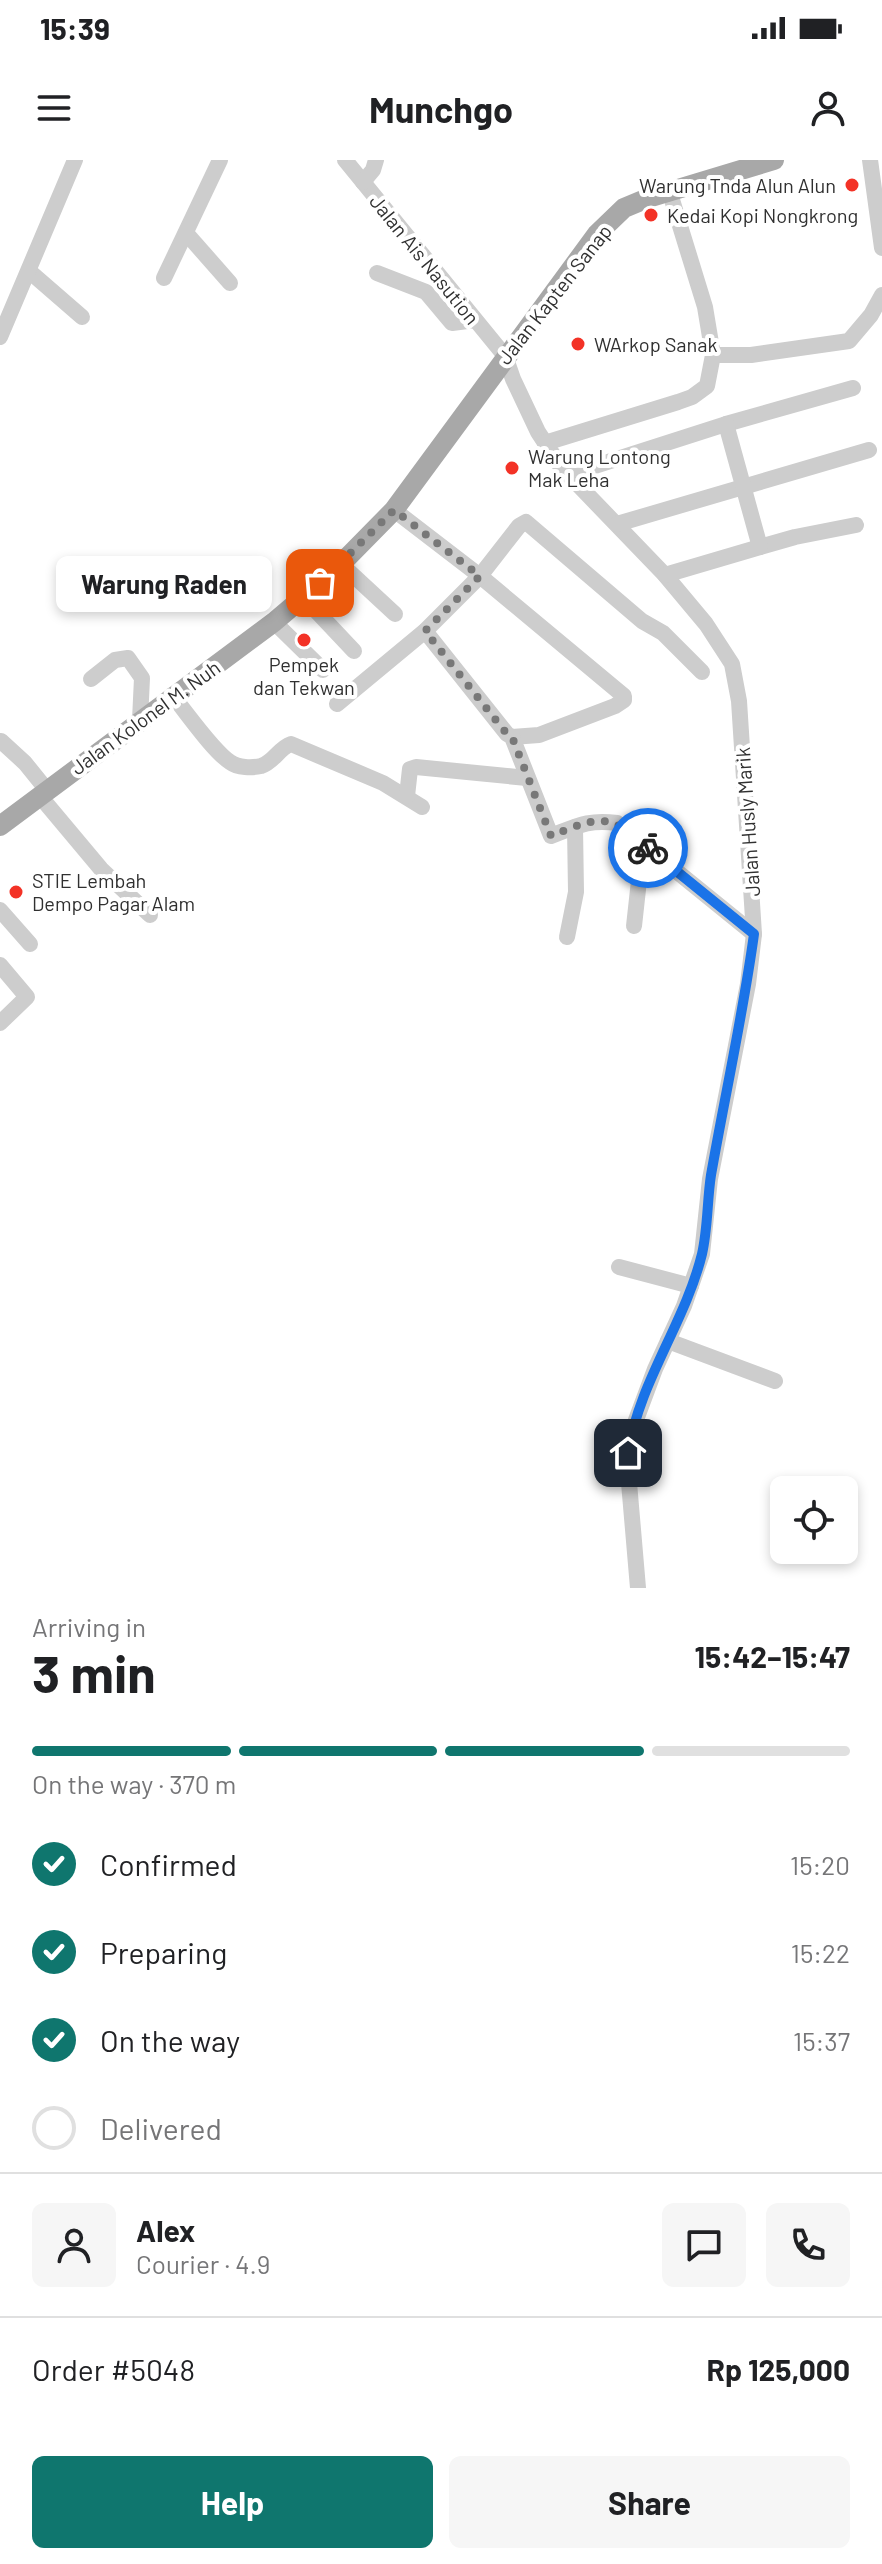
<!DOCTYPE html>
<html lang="en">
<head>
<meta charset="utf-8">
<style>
	body { margin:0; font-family:Barlow,sans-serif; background:#f6f6f6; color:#202124; height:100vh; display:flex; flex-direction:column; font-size:30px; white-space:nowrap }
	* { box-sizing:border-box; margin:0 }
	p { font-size:26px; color:#757577 }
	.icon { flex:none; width:44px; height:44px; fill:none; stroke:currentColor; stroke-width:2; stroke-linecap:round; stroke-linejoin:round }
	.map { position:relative; height:1428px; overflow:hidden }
	.side { display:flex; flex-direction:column; background:#fff; flex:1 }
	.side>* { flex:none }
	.controls { position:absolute; left:770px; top:1316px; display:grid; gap:16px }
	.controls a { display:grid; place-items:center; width:88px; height:88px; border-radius:12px; background:#fff; box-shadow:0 4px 12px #0003; font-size:40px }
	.pin { position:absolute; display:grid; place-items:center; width:68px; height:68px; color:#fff; margin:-34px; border-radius:16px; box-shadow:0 4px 12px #0006 }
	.courier { position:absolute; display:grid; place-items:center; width:80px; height:80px; margin:-40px; border:6px solid #1a73e8; border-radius:50%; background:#fff; color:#222; box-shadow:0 2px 10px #0007 }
	.bubble { position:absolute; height:56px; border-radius:12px; background:#fff; box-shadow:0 4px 12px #0003; font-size:26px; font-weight:700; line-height:56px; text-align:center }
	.headline em { font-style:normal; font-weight:700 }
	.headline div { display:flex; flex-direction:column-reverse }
	.headline { display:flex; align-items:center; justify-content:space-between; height:136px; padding:0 32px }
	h1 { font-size:52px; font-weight:700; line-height:60px }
	.bar { display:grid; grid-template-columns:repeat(4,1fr); gap:12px 8px; align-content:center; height:96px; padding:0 32px }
	.bar i { height:10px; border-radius:6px; background:#e0e0e0 }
	.bar .active { background:#0f766e }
	.bar p { grid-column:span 4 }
	.line { display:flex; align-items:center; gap:20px; padding:0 32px; border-top:2px solid #e0e0e0 }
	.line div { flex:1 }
	.round { display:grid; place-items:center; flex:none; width:84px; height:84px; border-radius:12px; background:#f6f6f6 }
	ol { padding:0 32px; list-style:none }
	li { display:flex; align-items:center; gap:24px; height:88px }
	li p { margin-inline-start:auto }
	li .icon { padding:8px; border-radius:50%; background:#0f766e; color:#fff; stroke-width:4 }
	li:last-child { color:#757577 }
	li i { width:44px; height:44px; border:4px solid #e0e0e0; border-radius:50% }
	.primary-button { display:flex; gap:16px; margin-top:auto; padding:16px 32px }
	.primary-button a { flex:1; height:92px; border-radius:12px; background:#0f766e; color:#fff; font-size:32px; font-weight:700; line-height:92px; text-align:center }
	.primary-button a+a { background:#f6f6f6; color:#202124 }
	.status { display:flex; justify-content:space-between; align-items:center; height:56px; padding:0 40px; background:#fff; direction:ltr }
	.status svg { height:22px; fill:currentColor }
	header { display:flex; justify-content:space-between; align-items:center; height:104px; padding:0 32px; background:#fff; font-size:36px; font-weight:700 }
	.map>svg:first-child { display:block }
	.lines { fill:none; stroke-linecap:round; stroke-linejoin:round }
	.minor { stroke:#cdcdcd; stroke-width:16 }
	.major { stroke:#a8a8a8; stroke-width:20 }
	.done { stroke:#787878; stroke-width:8; stroke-dasharray:0 14.4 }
	.route { stroke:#1a73e8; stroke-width:10 }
	.poi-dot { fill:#f33226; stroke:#fff; stroke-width:3 }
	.labels { text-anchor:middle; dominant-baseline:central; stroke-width:8; stroke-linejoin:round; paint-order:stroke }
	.poi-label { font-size:20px; fill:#303030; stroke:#fff; text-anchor:start }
	.street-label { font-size:20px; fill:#303030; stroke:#fff }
</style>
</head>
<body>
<div class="status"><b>15:39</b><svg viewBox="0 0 49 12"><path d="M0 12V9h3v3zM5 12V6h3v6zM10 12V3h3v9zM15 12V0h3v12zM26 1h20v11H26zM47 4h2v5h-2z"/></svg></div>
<header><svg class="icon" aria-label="menu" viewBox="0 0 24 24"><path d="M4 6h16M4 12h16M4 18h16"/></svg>Munchgo<svg class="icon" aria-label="person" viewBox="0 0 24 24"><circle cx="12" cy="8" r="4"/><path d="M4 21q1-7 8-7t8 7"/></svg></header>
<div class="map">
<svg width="882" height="1428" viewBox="0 0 882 1428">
	<rect width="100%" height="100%" fill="#fff"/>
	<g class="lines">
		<g class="minor">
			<polyline points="345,0 505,196 513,219 538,272 561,307 665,415 706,464 732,504 739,541 754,774 748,824 710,1019 702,1094 684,1146 655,1209 630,1276 628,1311 638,1428"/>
			<polyline points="870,0 882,88"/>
			<polyline points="363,22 373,10 376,0"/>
			<polyline points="186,73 230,123"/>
			<polyline points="29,111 82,157"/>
			<polyline points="377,113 426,132 452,163 475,160"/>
			<polyline points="164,118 220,0"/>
			<polyline points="0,177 75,0"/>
			<polyline points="713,195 751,195 849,181 871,155 882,135"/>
			<polyline points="545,283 678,242 692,237 707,226 713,195 705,147 669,30"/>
			<polyline points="567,315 726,264 853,228"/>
			<polyline points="394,350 480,416 624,536 624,540 615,546 539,575 512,577"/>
			<polyline points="617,364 869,290"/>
			<polyline points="760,387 795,377 856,365"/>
			<polyline points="341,404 395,454"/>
			<polyline points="665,415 760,387 726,264"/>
			<polyline points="304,438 354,491"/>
			<polyline points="274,462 323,510"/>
			<path d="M425,471L507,574L512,577L551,676C577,666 589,659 617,663L754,774"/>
			<polyline points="91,519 115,500 128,498 142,518 140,560"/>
			<path d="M172,535C187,553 213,591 230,602C238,608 252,608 261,606C274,602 279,588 291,584L383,623L422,647"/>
			<polyline points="337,544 425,471 480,416 519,366 526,362 642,461 663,473 702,512"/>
			<polyline points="1,581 25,603 46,629"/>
			<polyline points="39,635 101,709 150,755"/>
			<polyline points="407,636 410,609 416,607 527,618"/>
			<polyline points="0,750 30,784"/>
			<polyline points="634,766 643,684"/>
			<polyline points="567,777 576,732 575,667"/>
			<polyline points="0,805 27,837 0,863"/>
			<polyline points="619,1107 691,1126"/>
			<polyline points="668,1181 775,1221"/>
		</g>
		<polyline class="major" points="0,666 274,462 334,411 394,350 597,74 624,48 648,38 774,0"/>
	</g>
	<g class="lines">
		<path class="done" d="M320,423L394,350L480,416L425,471L507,574L512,577L551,676C598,657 608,651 648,688"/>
		<path class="route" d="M628,1293C639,1222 685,1163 702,1094C708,1068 707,1041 711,1015C725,935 743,855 754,774L648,688"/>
	</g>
	<g class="poi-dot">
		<circle cx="852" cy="25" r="8"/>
		<circle cx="651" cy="55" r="8"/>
		<circle cx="578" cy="184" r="8"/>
		<circle cx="512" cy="308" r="8"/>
		<circle cx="304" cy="480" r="8"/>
		<circle cx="16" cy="732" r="8"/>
	</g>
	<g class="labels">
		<g class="poi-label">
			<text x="836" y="25" text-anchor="end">Warung Tnda Alun Alun</text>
			<text x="667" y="55">Kedai Kopi Nongkrong</text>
			<text x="594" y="184">WArkop Sanak</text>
			<text x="528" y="296">Warung Lontong<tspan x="528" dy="23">Mak Leha</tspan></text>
			<text x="304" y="504" text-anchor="middle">Pempek<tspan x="304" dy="23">dan Tekwan</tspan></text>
			<text x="32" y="720">STIE Lembah<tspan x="32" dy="23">Dempo Pagar Alam</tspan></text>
		</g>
		<g class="street-label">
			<text transform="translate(425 99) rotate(51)">Jalan Ais Nasution</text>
			<text transform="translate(554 134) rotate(-52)">Jalan Kapten Sanap</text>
			<text transform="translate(145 557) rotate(-36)">Jalan Kolonel M. Nuh</text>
			<text transform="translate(747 662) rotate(-94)">Jalan Husly Marik</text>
		</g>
	</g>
</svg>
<div class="controls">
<a><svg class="icon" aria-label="locate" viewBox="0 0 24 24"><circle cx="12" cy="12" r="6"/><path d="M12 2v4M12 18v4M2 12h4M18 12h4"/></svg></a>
</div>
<div class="pin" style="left:320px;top:423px;background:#ea580c"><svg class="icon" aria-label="bag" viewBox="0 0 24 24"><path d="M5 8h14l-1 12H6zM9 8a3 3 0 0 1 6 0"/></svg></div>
<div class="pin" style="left:628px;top:1293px;background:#1f2937"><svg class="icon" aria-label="home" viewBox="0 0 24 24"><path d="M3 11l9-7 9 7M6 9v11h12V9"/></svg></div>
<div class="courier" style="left:648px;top:688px"><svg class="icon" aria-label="bike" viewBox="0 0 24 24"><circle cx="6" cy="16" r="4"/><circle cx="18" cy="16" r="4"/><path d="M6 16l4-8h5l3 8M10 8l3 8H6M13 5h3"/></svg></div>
<div class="bubble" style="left:56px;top:396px;width:216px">Warung Raden</div>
</div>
<section class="side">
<div class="headline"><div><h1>3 min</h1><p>Arriving in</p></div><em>15:42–15:47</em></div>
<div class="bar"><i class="active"></i><i class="active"></i><i class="active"></i><i></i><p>On the way · 370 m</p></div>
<ol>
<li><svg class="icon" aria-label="check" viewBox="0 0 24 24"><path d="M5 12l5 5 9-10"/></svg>Confirmed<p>15:20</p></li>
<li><svg class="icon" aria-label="check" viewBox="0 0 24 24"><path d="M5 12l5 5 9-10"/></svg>Preparing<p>15:22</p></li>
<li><svg class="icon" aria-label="check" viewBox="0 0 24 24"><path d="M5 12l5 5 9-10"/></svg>On the way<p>15:37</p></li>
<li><i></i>Delivered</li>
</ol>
<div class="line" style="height:144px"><a class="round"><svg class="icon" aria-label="person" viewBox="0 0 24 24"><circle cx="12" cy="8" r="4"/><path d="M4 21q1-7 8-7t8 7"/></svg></a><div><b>Alex</b><p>Courier · 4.9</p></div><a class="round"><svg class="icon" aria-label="chat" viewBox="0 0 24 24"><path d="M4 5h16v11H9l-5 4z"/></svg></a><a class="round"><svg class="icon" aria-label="phone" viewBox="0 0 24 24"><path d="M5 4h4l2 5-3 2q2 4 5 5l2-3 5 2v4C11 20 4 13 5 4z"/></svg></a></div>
<div class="line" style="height:104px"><div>Order #5048</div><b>Rp 125,000</b></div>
<div class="primary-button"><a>Help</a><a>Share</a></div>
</section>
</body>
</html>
